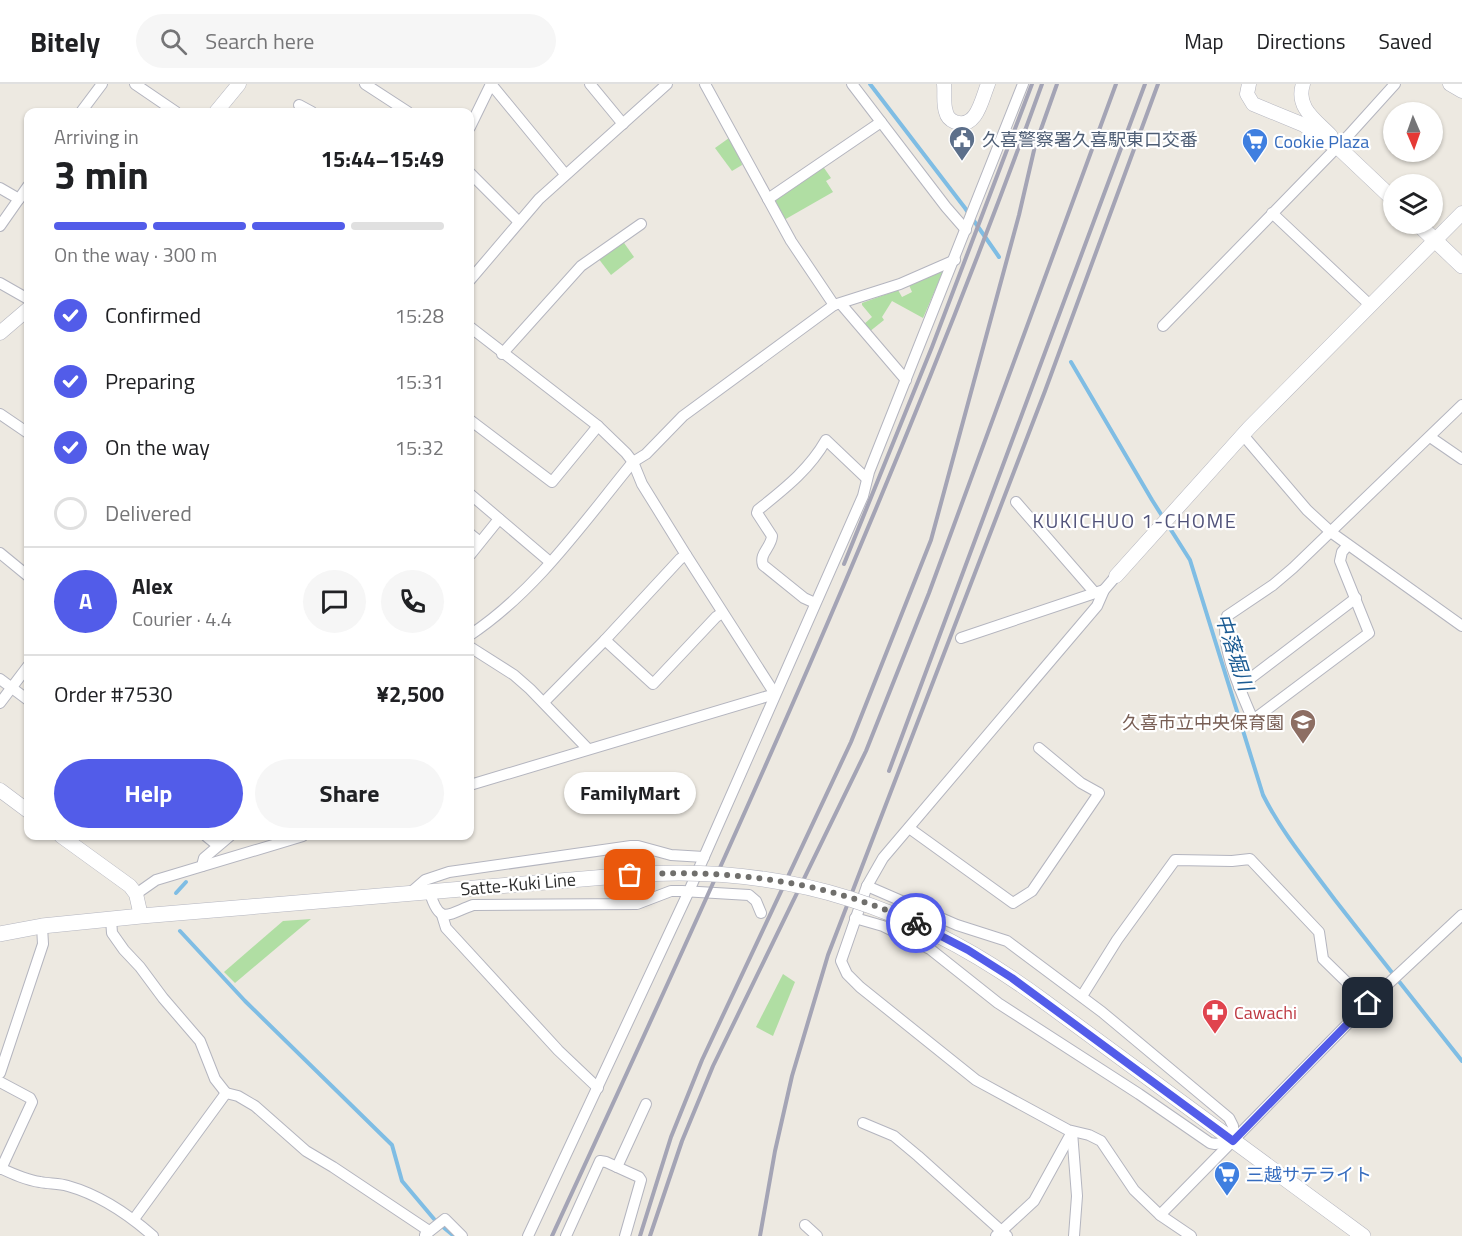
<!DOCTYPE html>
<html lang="en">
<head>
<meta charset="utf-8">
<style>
	body { margin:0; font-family:"Titillium Web","Noto Sans JP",sans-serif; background:#f6f6f6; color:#202124; height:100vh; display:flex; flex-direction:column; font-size:22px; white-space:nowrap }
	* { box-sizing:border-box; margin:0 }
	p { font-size:20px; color:#757577 }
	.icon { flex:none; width:33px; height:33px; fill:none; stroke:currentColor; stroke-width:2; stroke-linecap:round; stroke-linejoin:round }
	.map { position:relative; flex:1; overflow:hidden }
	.sheet { position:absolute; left:24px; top:24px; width:450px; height:732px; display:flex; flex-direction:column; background:#fff; border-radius:12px; box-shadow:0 2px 4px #0004 }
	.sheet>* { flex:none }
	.needle { width:39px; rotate:178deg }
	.buttons { position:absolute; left:1383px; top:18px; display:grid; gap:12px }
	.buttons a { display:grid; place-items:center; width:60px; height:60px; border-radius:50%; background:#fff; box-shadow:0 2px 4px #0004; font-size:30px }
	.pin { position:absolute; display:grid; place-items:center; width:51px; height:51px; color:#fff; margin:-26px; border-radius:12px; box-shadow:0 3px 9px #0006 }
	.courier { position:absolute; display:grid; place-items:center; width:60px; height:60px; margin:-30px; border:4px solid #525ce9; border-radius:50%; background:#fff; color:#222; box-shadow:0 2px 8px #0007 }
	.bubble { position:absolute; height:42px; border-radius:21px; background:#fff; box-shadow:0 2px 4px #0004; font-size:20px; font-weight:700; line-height:42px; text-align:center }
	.head em { font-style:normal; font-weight:700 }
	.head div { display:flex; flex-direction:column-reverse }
	.head { display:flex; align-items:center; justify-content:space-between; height:102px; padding:0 30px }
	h1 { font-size:39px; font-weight:700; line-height:45px }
	.bar { display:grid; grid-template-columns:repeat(4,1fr); gap:9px 6px; align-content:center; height:72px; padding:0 30px }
	.bar i { height:8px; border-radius:4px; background:#e0e0e0 }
	.bar .selected { background:#525ce9 }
	.bar p { grid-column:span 4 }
	.line { display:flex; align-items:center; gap:15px; padding:0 30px; border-top:2px solid #e0e0e0 }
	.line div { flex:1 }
	.round { display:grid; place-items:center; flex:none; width:63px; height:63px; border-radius:32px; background:#f6f6f6 }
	ol { padding:0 30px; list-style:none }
	li { display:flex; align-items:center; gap:18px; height:66px }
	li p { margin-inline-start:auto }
	li .icon { padding:6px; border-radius:50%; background:#525ce9; color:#fff; stroke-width:4 }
	li:last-child { color:#757577 }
	li i { width:33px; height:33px; border:3px solid #e0e0e0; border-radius:50% }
	.cta { display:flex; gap:12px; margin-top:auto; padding:12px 30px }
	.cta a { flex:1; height:69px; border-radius:36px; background:#525ce9; color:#fff; font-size:24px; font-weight:700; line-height:69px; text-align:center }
	.cta a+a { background:#f6f6f6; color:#202124 }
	header { display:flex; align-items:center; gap:36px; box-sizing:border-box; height:84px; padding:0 30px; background:#fff; border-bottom:2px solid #e0e0e0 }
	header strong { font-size:28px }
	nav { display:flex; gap:33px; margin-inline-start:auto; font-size:21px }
	.search { width:420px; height:54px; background:#f6f6f6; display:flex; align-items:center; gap:15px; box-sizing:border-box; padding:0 21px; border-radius:33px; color:#757577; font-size:22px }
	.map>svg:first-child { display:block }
	.green { fill:#b0dea3 }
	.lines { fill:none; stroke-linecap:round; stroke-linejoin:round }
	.stream { stroke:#7fbde4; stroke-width:4 }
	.minor-casing { stroke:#b4b5bf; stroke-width:12 }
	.tertiary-casing { stroke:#b4b5bf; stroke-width:15 }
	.secondary-casing { stroke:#b4b5bf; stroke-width:16 }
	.minor { stroke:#fff; stroke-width:10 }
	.tertiary { stroke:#fff; stroke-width:14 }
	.secondary { stroke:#fff; stroke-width:15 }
	.rail { stroke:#a4a4b5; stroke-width:4 }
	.secondary-bridge-casing { stroke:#b4b5bf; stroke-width:16; stroke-linecap:butt }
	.secondary-bridge { stroke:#fff; stroke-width:15 }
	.done { stroke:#706f6c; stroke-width:6; stroke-dasharray:0 10.8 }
	.route { stroke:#525ce9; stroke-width:8 }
	.labels { text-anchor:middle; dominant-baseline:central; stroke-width:4.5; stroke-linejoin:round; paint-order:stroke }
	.service-label { font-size:18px; fill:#4e5e75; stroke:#fff; text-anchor:start }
	.shop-label { font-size:18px; fill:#366cbe; stroke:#fff; text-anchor:start }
	.education-label { font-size:18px; fill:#785e54; stroke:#fff; text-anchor:end }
	.street-label { font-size:18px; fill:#2d2d2d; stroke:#fff }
	.health-label { font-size:18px; fill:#be3a42; stroke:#fff; text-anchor:start }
	.neighbourhood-label { font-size:20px; letter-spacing:1.5px; fill:#51537a; stroke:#fff }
	.water-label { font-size:20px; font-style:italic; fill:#1b5b93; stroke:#fff }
</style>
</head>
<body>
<header>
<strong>Bitely</strong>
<div class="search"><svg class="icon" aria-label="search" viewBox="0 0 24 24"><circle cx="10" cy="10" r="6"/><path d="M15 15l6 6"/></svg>Search here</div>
<nav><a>Map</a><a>Directions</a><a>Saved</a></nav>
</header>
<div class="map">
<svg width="1462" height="1152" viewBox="0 0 1462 1152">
	<rect width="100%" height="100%" fill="#ede9e1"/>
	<g class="green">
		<polygon points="729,54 740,71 742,81 732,87 715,64"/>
		<polygon points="822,81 831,94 826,97 833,108 784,136 772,116"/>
		<polygon points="622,156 634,173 611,191 598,174"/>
		<polygon points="940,186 943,188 923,234 892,217 882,233 884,236 869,248 863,241 872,233 862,221 862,219 898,206 902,213 912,208 909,201"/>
		<polygon points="311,835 235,899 224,888 283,837"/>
		<polygon points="783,890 795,898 773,952 756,943"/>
	</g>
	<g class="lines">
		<g class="stream">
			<polyline points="870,0 965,124 999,173"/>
			<path d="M1071,278L1152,416L1190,476L1263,711C1282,749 1310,782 1335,816C1377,870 1420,924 1462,977"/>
			<polyline points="176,809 186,798"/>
			<polyline points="180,847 245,917 392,1061 402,1097 434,1135"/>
			<polyline points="443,1143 454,1152"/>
		</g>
		<g class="minor-casing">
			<g id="minor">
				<polyline points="135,0 176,28"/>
				<polyline points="365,0 408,28"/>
				<polyline points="491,0 565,90"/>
				<polyline points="590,0 623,40"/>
				<polyline points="705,0 791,157 834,221"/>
				<polyline points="852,0 946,123 966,146"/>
				<polyline points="299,21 312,28"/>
				<polyline points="81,28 102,0"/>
				<polyline points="470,43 491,0"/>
				<polyline points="470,89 519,138"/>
				<polyline points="0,104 19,115"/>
				<polyline points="768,115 881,38"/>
				<polyline points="1272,129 1370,221"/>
				<polyline points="0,142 28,102"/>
				<polyline points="470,196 539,115 667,0"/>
				<polyline points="0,199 28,215"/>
				<polyline points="841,220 906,296"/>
				<polyline points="1163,242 1348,52 1395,0"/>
				<polyline points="470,243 598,342 626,369 633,378 642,400 686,471 775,610"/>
				<polyline points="502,270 581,182 641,140"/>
				<polyline points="0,330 28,349"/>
				<polyline points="470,336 552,398 598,342"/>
				<polyline points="1243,351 1307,426 1332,449 1462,542"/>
				<polyline points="1430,353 1462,375"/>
				<polyline points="470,410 550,478"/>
				<polyline points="1016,418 1095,509"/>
				<polyline points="470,450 480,458"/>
				<path d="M1348,461L1342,468L1340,477L1369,549L1253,636C1242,610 1218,559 1227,532L1273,501L1293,484L1462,321"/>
				<polyline points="0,469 28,492"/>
				<polyline points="470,471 499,435"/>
				<polyline points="1116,492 1104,506 1097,522 883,774 867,802 841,877 847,890 860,903 976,996 1068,1046 1089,1051 1101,1057 1134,1106 1160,1131 1191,1152"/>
				<path d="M815,519L804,514L763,481C759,469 771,464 772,452L757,429L758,426C784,405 809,386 826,356L867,395"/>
				<path d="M470,551C536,507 583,439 633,378L646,370L683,332L834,221L900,200L955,176"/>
				<polyline points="961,554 1104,506"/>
				<polyline points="605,556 653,600 716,533 722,529"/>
				<polyline points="470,563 514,591 530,605 588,665"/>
				<polyline points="0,595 28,616"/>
				<polyline points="1239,603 1356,514"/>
				<polyline points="544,618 605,556 680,475 686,471"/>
				<polyline points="0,619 28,582"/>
				<polyline points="470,701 775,610"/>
				<polyline points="909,744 1013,819 1032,807 1099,709 1081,699 1039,664"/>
				<polyline points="206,752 217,761"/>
				<polyline points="202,782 204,774 230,752"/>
				<path d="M430,809C440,842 448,830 473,821L637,820L671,807H682L749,811L756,817L761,829"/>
				<polyline points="136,810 156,796 303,752"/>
				<polyline points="409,810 425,796 449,788 631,762 638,762 671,771 704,773"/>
				<polyline points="442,831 446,844 558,966 598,1004"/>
				<polyline points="855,834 883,842 930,865 998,919 1139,1010 1210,1059 1215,1060 1234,1057 1233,1042 1229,1034 1102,928 1007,857 957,841 867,802"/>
				<polyline points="111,835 112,849 124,866 140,883 163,914 200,957 215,995 226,1009"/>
				<polyline points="1082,912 1117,856 1175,776 1232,777 1250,775 1319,848 1323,875 1368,919"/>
				<polyline points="0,989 43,860 42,842"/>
				<polyline points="0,998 30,1014 32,1018 1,1085"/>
				<polyline points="863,1039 894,1052 918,1072 1007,1152"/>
				<polyline points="1072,1048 1077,1112 1074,1152"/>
				<polyline points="617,1083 646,1020"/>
				<path d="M0,1084C13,1090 26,1096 40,1098C49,1100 59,1099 68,1102C100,1111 128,1130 153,1152"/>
				<polyline points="1160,1131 1371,916 1462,831"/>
				<polyline points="134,1135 226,1009 238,1012 255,1022 306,1067 333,1083 429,1147"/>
				<polyline points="805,1141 817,1152"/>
				<polyline points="425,1151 445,1135 462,1152"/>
				<polyline points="528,1152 689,807 863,412 869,388 1023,0"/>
				<polyline points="566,1152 600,1077 606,1078 639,1093 641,1096 625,1152"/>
				<polyline points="996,1152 1034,1117 1072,1048"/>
			</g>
		</g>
		<g class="tertiary-casing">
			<g id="tertiary">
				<path d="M944,0C945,9 943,20 946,28C947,33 950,36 955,38C977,46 982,14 988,0"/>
				<polyline points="1249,0 1247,10 1253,20 1304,41 1324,57 1337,62"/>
				<path d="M1303,0C1295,24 1317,37 1331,52"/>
				<polyline points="1450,0 1462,7"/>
				<polyline points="216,28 239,0"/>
				<polyline points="0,249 28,225"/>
				<polyline points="1116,492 1249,344 1462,129"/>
				<polyline points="0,706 28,727"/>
				<polyline points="61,752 130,802 136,810 141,832"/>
			</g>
		</g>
		<g class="secondary-casing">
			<g id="secondary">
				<polyline points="1337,62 1394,116"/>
				<polyline points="1418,140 1462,182"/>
				<polyline points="0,850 42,842 141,832 630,791"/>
				<polyline points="1045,918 1363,1152"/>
			</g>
		</g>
		<use href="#minor" class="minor"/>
		<use href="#tertiary" class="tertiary"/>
		<use href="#secondary" class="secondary"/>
		<g class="rail">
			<polyline points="844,480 932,263 1032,0"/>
			<polyline points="889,687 1145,0"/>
			<path d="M552,1152C727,773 900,393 1042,0"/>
			<polyline points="640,1152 671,1053 702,976 851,658 931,456 1019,131 1035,62 1057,0"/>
			<polyline points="650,1152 682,1057 713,982 866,667 929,509 1116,0"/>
			<polyline points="760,1152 775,1067 792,992 828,871 1045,307 1158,0"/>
		</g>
		<g class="secondary-bridge-casing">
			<path id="secondary-bridge" d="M630,791C788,779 919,824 1045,918"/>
		</g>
		<use href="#secondary-bridge" class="secondary-bridge"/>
	</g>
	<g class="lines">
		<path class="done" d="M630,791C726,784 828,797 916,839"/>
		<polyline class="route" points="916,839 968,866 1012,894 1233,1057 1368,919"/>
	</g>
	<defs>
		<g id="civic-pin" transform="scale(1.35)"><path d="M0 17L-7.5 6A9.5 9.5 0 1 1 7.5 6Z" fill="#5c6f8a" stroke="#fff"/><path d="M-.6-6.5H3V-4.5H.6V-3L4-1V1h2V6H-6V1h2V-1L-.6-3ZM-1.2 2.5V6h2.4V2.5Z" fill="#fff"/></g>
		<g id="supermarket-pin" transform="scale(1.35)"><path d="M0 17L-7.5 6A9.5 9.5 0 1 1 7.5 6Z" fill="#3f7fe0" stroke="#fff"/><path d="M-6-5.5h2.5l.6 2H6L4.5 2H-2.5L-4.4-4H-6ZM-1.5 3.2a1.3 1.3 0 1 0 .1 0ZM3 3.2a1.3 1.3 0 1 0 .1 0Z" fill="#fff"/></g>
		<g id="school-pin" transform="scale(1.35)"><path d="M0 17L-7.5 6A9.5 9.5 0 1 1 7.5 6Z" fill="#8d6e63" stroke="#fff"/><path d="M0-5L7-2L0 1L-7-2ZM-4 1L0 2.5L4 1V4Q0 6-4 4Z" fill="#fff"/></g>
		<g id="pharmacy-pin" transform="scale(1.35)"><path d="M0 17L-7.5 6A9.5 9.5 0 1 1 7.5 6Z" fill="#e0444e" stroke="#fff"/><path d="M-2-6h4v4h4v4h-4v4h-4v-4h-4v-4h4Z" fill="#fff"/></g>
	</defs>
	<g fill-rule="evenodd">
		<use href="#civic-pin" x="962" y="55"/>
		<use href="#supermarket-pin" x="1255" y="57"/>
		<use href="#school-pin" x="1303" y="638"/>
		<use href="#pharmacy-pin" x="1215" y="928"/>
		<use href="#supermarket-pin" x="1227" y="1090"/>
	</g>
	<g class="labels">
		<g class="service-label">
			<text x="982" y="55">久喜警察署久喜駅東口交番</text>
		</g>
		<g class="shop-label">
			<text x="1274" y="57">Cookie Plaza</text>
			<text x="1246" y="1090">三越サテライト</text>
		</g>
		<g class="education-label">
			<text x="1284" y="638">久喜市立中央保育園</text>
		</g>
		<g class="street-label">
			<text transform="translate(518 800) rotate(-5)">Satte-Kuki Line</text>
		</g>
		<g class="health-label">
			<text x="1234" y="928">Cawachi</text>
		</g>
		<g class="neighbourhood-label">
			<text x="1135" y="436">KUKICHUO 1-CHOME</text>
		</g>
		<g class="water-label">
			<text transform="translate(1235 568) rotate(72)">中落堀川</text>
		</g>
	</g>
</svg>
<div class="buttons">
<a><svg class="needle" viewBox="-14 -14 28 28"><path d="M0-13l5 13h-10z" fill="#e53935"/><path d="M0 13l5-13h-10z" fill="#757577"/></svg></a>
<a><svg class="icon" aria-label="layers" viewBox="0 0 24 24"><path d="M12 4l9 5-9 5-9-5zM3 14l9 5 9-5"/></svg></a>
</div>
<div class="pin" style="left:630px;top:791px;background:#ea580c"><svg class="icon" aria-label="bag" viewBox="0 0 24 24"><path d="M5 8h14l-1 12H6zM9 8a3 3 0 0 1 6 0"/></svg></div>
<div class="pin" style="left:1368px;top:919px;background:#1f2937"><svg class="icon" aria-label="home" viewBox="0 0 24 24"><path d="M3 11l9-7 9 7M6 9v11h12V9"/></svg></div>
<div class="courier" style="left:916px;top:839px"><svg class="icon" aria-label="bike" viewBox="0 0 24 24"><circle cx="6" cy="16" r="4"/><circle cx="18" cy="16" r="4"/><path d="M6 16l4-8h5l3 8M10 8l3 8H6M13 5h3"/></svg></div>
<div class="bubble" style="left:564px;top:688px;width:132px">FamilyMart</div>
<section class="sheet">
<div class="head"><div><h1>3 min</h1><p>Arriving in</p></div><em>15:44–15:49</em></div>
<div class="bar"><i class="selected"></i><i class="selected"></i><i class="selected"></i><i></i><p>On the way · 300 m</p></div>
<ol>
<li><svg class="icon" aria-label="check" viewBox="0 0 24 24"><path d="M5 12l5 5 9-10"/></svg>Confirmed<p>15:28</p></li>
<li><svg class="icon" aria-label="check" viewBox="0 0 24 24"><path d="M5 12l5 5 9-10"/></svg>Preparing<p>15:31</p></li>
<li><svg class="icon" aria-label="check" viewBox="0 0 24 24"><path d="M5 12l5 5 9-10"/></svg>On the way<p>15:32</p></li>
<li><i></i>Delivered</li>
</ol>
<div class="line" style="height:108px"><b class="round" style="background:#525ce9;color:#fff">A</b><div><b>Alex</b><p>Courier · 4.4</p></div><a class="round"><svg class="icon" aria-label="chat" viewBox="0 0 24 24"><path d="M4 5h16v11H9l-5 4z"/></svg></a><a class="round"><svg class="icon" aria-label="phone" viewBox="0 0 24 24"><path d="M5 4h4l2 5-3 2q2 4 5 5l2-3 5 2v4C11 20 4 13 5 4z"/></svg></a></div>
<div class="line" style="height:78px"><div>Order #7530</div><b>¥2,500</b></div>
<div class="cta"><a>Help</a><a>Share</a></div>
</section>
</div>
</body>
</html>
